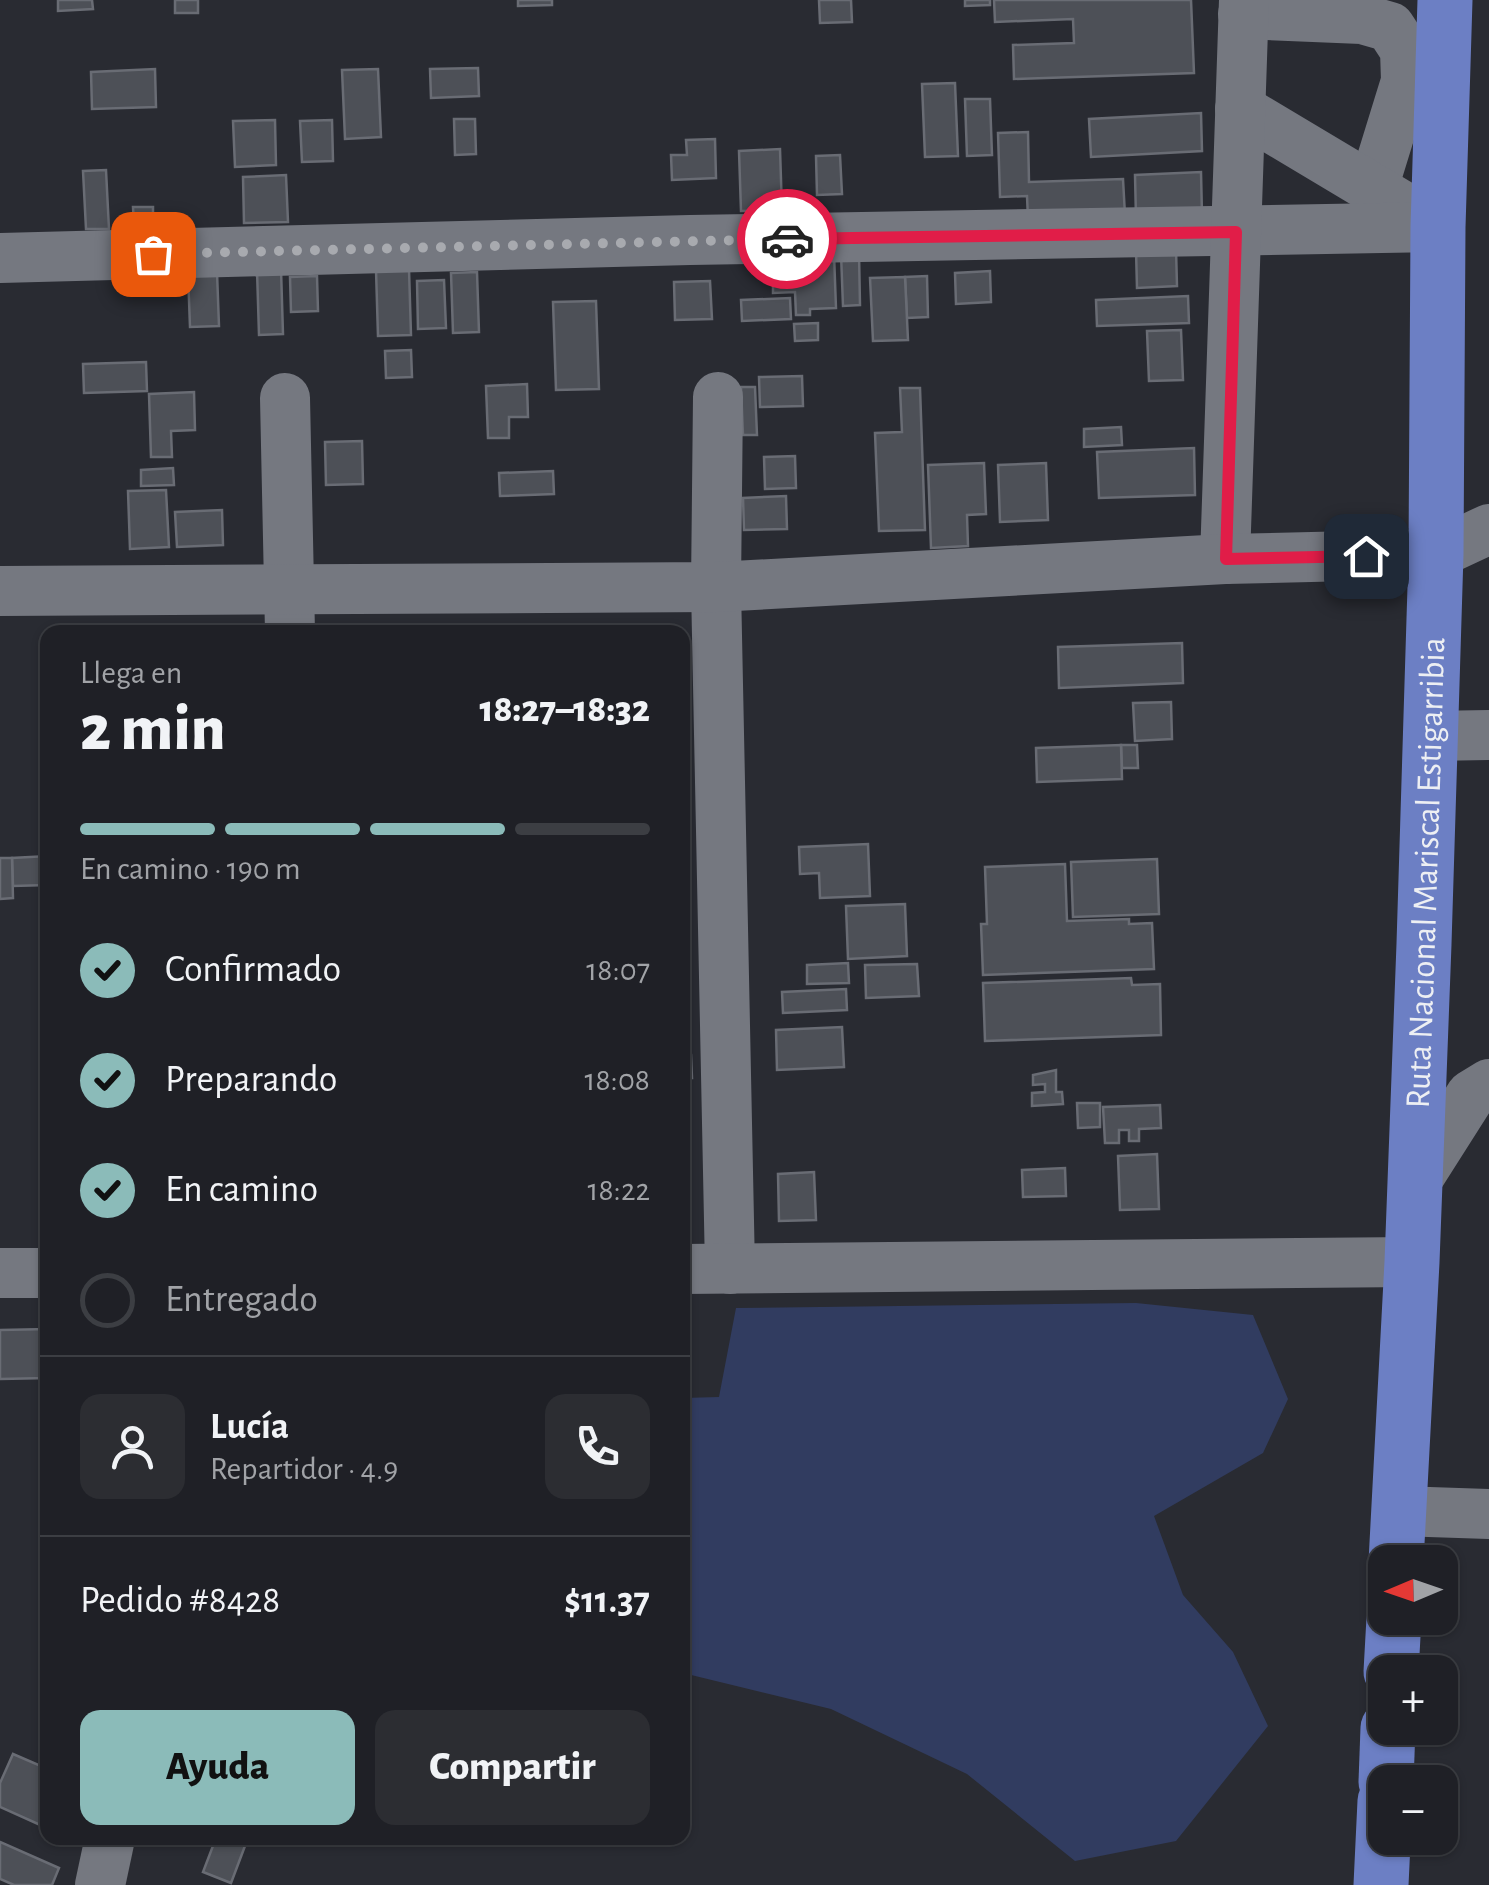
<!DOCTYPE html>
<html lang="es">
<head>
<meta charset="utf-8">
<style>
	body { margin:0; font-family:"Alegreya Sans",sans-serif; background:#2c2d32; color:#f1f3f6; height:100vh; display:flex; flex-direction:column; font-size:38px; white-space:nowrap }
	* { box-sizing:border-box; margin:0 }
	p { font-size:32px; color:#a1a3a7 }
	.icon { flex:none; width:55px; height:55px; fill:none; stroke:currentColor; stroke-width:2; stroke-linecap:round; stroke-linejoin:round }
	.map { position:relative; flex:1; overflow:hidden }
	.details { position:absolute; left:40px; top:625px; width:650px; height:1220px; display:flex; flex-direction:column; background:#1f2026; border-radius:20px; box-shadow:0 2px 8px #0004,0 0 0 2px #3c3e43 }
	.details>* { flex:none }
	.needle { width:65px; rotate:268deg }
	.controls { position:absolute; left:1368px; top:1545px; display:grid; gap:20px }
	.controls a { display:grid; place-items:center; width:90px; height:90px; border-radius:20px; background:#1f2026; box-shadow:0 2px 8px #0004,0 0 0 2px #3c3e43; font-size:50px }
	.pin { position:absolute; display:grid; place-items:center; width:85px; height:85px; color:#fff; margin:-42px; border-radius:20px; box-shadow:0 5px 15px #0006 }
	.courier { position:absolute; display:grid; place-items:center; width:100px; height:100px; margin:-50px; border:8px solid #e11d48; border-radius:50%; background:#fff; color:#222; box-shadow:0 2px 12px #0007 }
	.summary em { font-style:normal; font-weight:800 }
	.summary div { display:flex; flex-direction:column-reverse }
	.summary { display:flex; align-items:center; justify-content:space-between; height:170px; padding:0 40px }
	h1 { font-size:65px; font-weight:800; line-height:75px }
	.bar { display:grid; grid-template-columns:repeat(4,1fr); gap:15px 10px; align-content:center; height:120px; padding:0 40px }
	.bar i { height:12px; border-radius:8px; background:#3c3e43 }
	.bar .selected { background:#8bbbb9 }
	.bar p { grid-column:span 4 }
	.line { display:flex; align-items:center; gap:25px; padding:0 40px; border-top:2px solid #3c3e43 }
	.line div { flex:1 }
	.round { display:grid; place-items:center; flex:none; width:105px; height:105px; border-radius:20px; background:#2c2d32 }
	ol { padding:0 40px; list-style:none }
	li { display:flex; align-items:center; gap:30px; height:110px }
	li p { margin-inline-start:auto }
	li .icon { padding:10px; border-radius:50%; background:#8bbbb9; color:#111; stroke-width:4 }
	li:last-child { color:#a1a3a7 }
	li i { width:55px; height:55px; border:5px solid #3c3e43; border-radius:50% }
	.primary-button { display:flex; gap:20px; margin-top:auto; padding:20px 40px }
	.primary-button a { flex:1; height:115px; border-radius:20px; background:#8bbbb9; color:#111; font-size:40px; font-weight:800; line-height:115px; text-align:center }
	.primary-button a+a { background:#2c2d32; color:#f1f3f6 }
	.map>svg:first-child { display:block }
	.green { fill:#313c60 }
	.building { fill:#4d5057; stroke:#696c74; stroke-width:2.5 }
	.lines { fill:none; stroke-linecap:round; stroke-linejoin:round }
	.minor { stroke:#757880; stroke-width:50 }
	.major { stroke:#6c7fc4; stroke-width:55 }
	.done { stroke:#a8aaaf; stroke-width:10; stroke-dasharray:0 18 }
	.route { stroke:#e11d48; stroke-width:12 }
	.labels { text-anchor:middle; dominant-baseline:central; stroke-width:9; stroke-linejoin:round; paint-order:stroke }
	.street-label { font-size:35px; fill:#edeff3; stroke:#131417 }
</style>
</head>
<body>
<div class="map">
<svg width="1489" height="1885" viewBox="0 0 1489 1885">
	<rect width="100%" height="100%" fill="#292b32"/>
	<polygon class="green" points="1136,1303 1253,1315 1288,1399 1263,1453 1154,1516 1183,1595 1233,1652 1268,1726 1176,1841 1075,1861 967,1774 831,1709 683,1673 683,1398 719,1397 736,1308"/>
	<g class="building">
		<polygon points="58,0 92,0 93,9 58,11"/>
		<rect x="175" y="0" width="23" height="13"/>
		<polygon points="518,0 552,0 552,5 518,6"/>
		<polygon points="819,0 851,0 852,22 820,23"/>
		<polygon points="965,0 990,0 990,5 965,6"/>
		<polygon points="994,0 1191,0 1194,73 1014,79 1013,45 1074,43 1073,19 995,22"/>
		<polygon points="478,68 479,96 431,98 430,69"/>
		<polygon points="155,69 156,107 92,109 91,72"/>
		<polygon points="378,69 381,137 345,139 342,70"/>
		<polygon points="955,83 958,156 925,157 922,84"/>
		<polygon points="965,99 990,99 992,155 967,156"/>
		<polygon points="1201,113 1202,151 1091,157 1089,119"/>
		<polygon points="454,119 475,119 476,154 455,155"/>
		<polygon points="275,120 276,165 235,167 233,121"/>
		<polygon points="332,120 333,161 302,162 300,121"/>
		<polygon points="1028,132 1029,182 1123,179 1125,215 1028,219 1027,196 1000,197 998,133"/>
		<polygon points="715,139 716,178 672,180 671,155 687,155 686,140"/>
		<polygon points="780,149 782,210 741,211 739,151"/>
		<polygon points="840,155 842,194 817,195 816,156"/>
		<polygon points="106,170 109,229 86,229 83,171"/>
		<polygon points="1201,172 1202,215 1136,218 1135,175"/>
		<polygon points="286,175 288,222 244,223 243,177"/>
		<polygon points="133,207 153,207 153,224 134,225"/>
		<polygon points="1176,249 1177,286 1137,288 1136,250"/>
		<polygon points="859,253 860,305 843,306 841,254"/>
		<polygon points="834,254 836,308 810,309 810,315 796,315 795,292 773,293 773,279 809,278 808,255"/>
		<polygon points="281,269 283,334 259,335 257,270"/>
		<polygon points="409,269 411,335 378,336 376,270"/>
		<polygon points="990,271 991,302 956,304 955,273"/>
		<polygon points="217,272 219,326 190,327 188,273"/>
		<polygon points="477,272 479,332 453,333 451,273"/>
		<polygon points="317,276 318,311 291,312 290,277"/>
		<polygon points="927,276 928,317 907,318 905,277"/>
		<polygon points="905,277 908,340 873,341 870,278"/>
		<polygon points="444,280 446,328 418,329 417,281"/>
		<polygon points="710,281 712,319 675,320 674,282"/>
		<polygon points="1188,296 1189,323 1097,326 1096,300"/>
		<polygon points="790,298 791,319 742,321 741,300"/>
		<polygon points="596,301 599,389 556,390 553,302"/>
		<polygon points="818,323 818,340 795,341 794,324"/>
		<polygon points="1181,330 1183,380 1149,381 1147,331"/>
		<polygon points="411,350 412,377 386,378 385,351"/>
		<polygon points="146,362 147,391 84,393 83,364"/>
		<polygon points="802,376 803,406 760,407 759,377"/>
		<polygon points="527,384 528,417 509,417 509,438 488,438 486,386"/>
		<polygon points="741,387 755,387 757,435 743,435"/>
		<polygon points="900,388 920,388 925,530 879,531 875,433 902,432"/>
		<polygon points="194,392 195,430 171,431 172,457 151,457 149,394"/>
		<polygon points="1121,427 1122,445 1084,447 1084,429"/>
		<polygon points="362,441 363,484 326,485 325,442"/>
		<polygon points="1194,448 1195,495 1099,498 1097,452"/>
		<polygon points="795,456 796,488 765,489 764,457"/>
		<polygon points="984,463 986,514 967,515 968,546 931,548 928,465"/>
		<polygon points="1046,463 1048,520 1000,522 998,465"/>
		<polygon points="173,468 174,485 141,486 141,470"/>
		<polygon points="553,471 554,494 500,496 499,473"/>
		<polygon points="166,490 169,547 130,549 128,491"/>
		<polygon points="786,496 787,529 744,530 743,498"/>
		<polygon points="222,510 223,545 177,547 175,512"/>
		<polygon points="675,630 675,632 601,632"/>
		<polygon points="1182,643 1183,683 1059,688 1058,647"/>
		<polygon points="1171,702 1172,739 1135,741 1133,703"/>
		<polygon points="1121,745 1137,745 1138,768 1122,768"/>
		<polygon points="1121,745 1122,779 1037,782 1036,748"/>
		<polygon points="868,844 870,896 820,898 819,873 800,874 799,847"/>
		<polygon points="48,856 48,885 13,886 12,858"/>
		<polygon points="0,858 12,858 13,898 0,899"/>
		<polygon points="1157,859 1159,914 1073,917 1071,862"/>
		<polygon points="1065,864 1067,921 1129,919 1129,924 1152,923 1154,969 983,975 981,924 987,924 985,867"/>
		<polygon points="905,904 907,956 848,959 846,906"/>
		<polygon points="848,963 849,983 807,984 807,965"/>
		<polygon points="917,964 919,996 866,998 865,965"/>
		<polygon points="1131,978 1132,985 1160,984 1161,1035 985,1041 983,983"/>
		<polygon points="846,989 847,1010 783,1013 782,992"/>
		<polygon points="842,1027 844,1067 777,1070 776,1030"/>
		<polygon points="682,1055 691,1055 692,1078 682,1078"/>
		<polygon points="1056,1070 1056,1092 1062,1092 1063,1104 1032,1106 1032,1093 1045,1092 1045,1084 1033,1085 1033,1075"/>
		<polygon points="1077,1103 1100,1103 1100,1127 1078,1128"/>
		<polygon points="1160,1105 1161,1128 1139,1129 1139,1141 1129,1141 1129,1130 1119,1130 1119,1143 1105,1143 1103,1107"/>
		<polygon points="1157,1154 1159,1209 1120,1210 1118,1156"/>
		<polygon points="1065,1168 1066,1196 1023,1197 1022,1170"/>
		<polygon points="814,1172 816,1220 779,1221 778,1174"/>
		<polygon points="48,1329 48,1378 0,1379 0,1330"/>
		<polygon points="13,1754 48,1769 47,1828 0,1807 0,1783"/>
		<polygon points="216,1838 248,1838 231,1883 203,1872"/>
		<polygon points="0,1842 59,1868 52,1885 14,1885 0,1879"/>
	</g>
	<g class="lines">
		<g class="minor">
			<polyline points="1243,14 1362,19 1390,27 1405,50 1406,81 1373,188"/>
			<polyline points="1240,109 1399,204"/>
			<polyline points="0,258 690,240 1438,227"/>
			<polyline points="718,397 716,587 730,1269"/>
			<polyline points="285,398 290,632"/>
			<polyline points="1225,559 1244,0"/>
			<polyline points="0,591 716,587 1225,559 1436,554 1489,529"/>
			<polyline points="1430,736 1489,735"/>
			<polyline points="1415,1183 1471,1095 1489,1084"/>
			<polyline points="682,1269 1412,1262"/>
			<polyline points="0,1273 48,1273"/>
			<polyline points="1399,1511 1489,1514"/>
			<polyline points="100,1885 110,1838"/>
		</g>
		<g class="major">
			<path id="s1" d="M1396,1562L1412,1262L1424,944L1436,554L1438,227L1445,0"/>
			<polyline points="1391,1672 1394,1618"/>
			<polyline points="1386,1782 1388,1728"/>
			<polyline points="1381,1885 1385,1801"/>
		</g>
	</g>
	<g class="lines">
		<polyline class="done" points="153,254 787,239"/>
		<polyline class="route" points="787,239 1236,232 1226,559 1366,556"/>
	</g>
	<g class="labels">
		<g class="street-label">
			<text stroke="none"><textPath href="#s1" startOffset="690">Ruta Nacional Mariscal Estigarribia</textPath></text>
		</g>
	</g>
</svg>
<div class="controls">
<a><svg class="needle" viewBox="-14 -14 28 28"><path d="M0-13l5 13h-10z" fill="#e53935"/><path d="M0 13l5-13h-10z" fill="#a1a3a7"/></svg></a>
<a>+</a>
<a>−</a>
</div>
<div class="pin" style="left:153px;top:254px;background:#ea580c"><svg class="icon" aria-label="bag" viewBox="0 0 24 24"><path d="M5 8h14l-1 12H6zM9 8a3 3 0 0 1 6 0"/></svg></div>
<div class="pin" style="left:1366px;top:556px;background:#1f2937"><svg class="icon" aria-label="home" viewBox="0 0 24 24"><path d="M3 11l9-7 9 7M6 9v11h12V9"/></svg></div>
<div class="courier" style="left:787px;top:239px"><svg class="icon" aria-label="car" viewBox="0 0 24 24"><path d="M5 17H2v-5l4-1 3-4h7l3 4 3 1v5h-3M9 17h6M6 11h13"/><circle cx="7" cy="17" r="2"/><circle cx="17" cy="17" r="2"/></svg></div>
<section class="details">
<div class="summary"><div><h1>2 min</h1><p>Llega en</p></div><em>18:27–18:32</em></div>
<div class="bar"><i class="selected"></i><i class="selected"></i><i class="selected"></i><i></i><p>En camino · 190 m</p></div>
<ol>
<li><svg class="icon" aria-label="check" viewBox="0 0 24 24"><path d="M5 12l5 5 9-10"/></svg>Confirmado<p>18:07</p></li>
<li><svg class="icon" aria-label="check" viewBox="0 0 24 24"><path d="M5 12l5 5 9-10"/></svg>Preparando<p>18:08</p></li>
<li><svg class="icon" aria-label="check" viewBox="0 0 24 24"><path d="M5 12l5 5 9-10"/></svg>En camino<p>18:22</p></li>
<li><i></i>Entregado</li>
</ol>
<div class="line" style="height:180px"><a class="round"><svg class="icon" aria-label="person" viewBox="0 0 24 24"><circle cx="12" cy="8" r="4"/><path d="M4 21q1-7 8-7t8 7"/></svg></a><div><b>Lucía</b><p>Repartidor · 4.9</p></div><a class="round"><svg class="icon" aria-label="phone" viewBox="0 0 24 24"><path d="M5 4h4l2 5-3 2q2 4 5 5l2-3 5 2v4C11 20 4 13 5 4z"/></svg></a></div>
<div class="line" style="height:130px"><div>Pedido #8428</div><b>$11.37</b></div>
<div class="primary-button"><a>Ayuda</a><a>Compartir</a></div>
</section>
</div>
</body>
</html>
